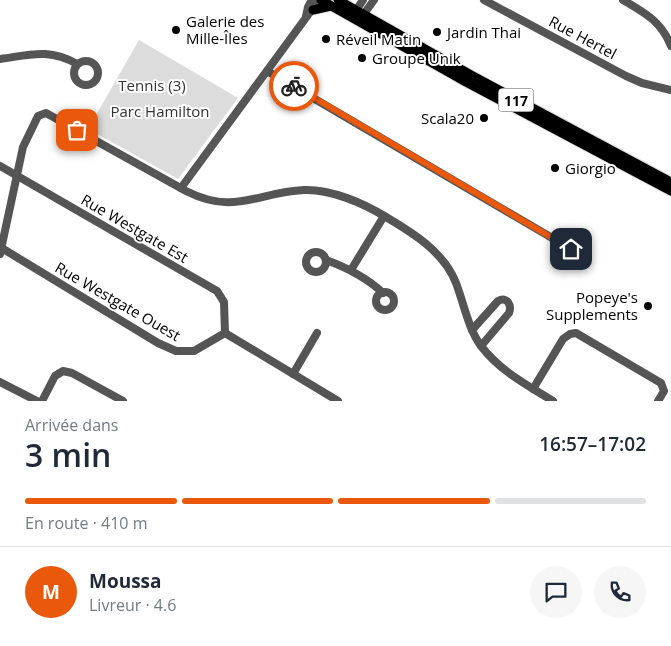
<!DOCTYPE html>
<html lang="fr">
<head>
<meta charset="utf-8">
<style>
	body { margin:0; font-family:"Open Sans",sans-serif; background:#f6f6f7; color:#1f2937; height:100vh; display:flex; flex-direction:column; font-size:19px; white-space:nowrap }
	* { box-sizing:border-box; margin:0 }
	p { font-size:16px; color:#747a83 }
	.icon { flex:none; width:28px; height:28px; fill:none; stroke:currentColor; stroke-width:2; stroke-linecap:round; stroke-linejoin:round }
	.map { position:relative; height:401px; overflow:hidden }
	.side { display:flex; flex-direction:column; background:#fff; flex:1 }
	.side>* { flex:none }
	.pin { position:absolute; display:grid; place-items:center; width:42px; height:42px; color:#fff; margin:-21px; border-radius:10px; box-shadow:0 2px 8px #0006 }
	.courier { position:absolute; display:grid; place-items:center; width:50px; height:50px; margin:-25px; border:4px solid #ea580c; border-radius:50%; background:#fff; color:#222; box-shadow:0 1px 6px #0007 }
	.head em { font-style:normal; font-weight:600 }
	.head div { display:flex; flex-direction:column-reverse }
	.head { display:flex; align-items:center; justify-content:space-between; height:85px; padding:0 25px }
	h1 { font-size:32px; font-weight:600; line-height:38px }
	.bar { display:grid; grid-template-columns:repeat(4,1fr); gap:8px 5px; align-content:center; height:60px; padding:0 25px }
	.bar i { height:6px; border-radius:4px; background:#e0e1e3 }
	.bar .selected { background:#ea580c }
	.bar p { grid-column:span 4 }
	.line { display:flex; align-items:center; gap:12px; padding:0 25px; border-top:1px solid #e0e1e3 }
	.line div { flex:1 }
	.round { display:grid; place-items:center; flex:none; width:52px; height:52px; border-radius:26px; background:#f6f6f7 }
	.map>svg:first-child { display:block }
	.green { fill:#dcdcdc }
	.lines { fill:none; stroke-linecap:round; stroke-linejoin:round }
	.major-casing { stroke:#dbdbdb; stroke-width:11 }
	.minor { stroke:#555; stroke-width:8 }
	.major { stroke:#000; stroke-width:9 }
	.done { stroke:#595959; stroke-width:5; stroke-dasharray:0 9 }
	.route { stroke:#ea580c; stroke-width:6 }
	.poi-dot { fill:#000; stroke:#fff; stroke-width:2 }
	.labels { text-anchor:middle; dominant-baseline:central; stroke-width:4; stroke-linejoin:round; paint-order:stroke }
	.shield { fill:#fff; stroke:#4c4c4c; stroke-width:1 }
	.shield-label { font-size:14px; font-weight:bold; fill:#000 }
	.poi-label { font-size:15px; fill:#000; stroke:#fff; text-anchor:start }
	.street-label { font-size:15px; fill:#000; stroke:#fff }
	.park-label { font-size:15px; fill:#333; stroke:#fff }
</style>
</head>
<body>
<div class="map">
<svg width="671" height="401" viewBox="0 0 671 401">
	<rect width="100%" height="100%" fill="#fff"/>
	<polygon class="green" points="139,40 238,98 178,179 88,129"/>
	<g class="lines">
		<g class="major-casing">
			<g id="major">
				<polyline points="321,0 466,82 671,191"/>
				<polyline points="338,0 471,75 671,182"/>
				<polyline points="313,10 331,6"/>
			</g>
		</g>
		<g class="minor">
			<polyline points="484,0 626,76 642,83 671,90"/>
			<path d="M623,0C645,13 661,21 671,46"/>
			<polyline points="353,15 363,0"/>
			<polyline points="306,16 308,7 312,0"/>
			<polyline points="361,18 374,0"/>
			<path d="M0,59C30,55 49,48 77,64"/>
			<circle cx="86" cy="73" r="12"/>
			<polyline points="267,71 571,249"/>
			<polyline points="0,166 217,291 224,302 225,333"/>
			<polyline points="181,188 319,0"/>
			<polyline points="0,247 158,343 176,351 194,351 225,333"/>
			<circle cx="316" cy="262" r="10"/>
			<path d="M0,254L23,147L38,116L46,113L186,191C235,216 257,192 304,190C331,189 363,203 386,217C413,233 444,252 456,283C464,304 468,328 481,346C500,371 527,385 553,401"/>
			<path d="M326,260C348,268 366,277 383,293"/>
			<polyline points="351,270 384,216"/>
			<circle cx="385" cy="301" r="9"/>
			<path d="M472,330L498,301C507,296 512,305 509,313L481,346"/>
			<polyline points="225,333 338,401"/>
			<polyline points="293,374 317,333"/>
			<polyline points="0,382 37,401"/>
			<polyline points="533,389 563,339 570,334 576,333 661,383 664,391 658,401"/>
			<polyline points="42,401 55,376 63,371 72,373 123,401"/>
		</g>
		<use href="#major" class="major"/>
	</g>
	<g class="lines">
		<polyline class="done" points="77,130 181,188 268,71 294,86"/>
		<polyline class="route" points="294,86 571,249"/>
	</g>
	<g class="poi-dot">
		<circle cx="176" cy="30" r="5"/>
		<circle cx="437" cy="32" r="5"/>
		<circle cx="326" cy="39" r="5"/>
		<circle cx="362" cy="58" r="5"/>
		<circle cx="484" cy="118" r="5"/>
		<circle cx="555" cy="168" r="5"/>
		<circle cx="648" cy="306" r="5"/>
	</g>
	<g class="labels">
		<rect class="shield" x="498.5" y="88.5" width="35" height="23" rx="4"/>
		<g class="shield-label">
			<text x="516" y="100">117</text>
		</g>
		<g class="poi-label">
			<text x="186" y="21">Galerie des<tspan x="186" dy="17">Mille-Îles</tspan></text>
			<text x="447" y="32">Jardin Thai</text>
			<text x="336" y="39">Réveil Matin</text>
			<text x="372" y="58">Groupe Unik</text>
			<text x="474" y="118" text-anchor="end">Scala20</text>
			<text x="565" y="168">Giorgio</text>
			<text x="638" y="297" text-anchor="end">Popeye's<tspan x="638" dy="17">Supplements</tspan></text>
		</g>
		<g class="street-label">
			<text transform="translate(583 37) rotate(28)">Rue Hertel</text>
			<text transform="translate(135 228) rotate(30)">Rue Westgate Est</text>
			<text transform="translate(118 301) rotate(30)">Rue Westgate Ouest</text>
		</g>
		<g class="park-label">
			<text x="152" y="85">Tennis (3)</text>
			<text x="160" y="111">Parc Hamilton</text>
		</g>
	</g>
</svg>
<div class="pin" style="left:77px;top:130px;background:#ea580c"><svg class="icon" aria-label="bag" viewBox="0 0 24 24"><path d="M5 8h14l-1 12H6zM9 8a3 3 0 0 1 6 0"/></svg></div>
<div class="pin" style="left:571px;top:249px;background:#1f2937"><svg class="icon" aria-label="home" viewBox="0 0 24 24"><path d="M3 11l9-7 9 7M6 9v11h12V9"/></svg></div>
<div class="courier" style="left:294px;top:86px"><svg class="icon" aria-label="bike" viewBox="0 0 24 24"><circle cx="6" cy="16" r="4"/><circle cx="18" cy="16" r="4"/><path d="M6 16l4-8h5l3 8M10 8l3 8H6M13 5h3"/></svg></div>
</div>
<section class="side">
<div class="head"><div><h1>3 min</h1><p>Arrivée dans</p></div><em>16:57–17:02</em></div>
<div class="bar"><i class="selected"></i><i class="selected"></i><i class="selected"></i><i></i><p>En route · 410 m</p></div>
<div class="line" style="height:90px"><b class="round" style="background:#ea580c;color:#fff">M</b><div><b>Moussa</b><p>Livreur · 4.6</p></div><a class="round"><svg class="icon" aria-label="chat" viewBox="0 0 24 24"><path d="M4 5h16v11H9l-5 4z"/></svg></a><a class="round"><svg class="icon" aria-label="phone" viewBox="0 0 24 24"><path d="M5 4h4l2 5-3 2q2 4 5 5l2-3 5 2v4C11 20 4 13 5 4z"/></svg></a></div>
</section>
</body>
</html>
